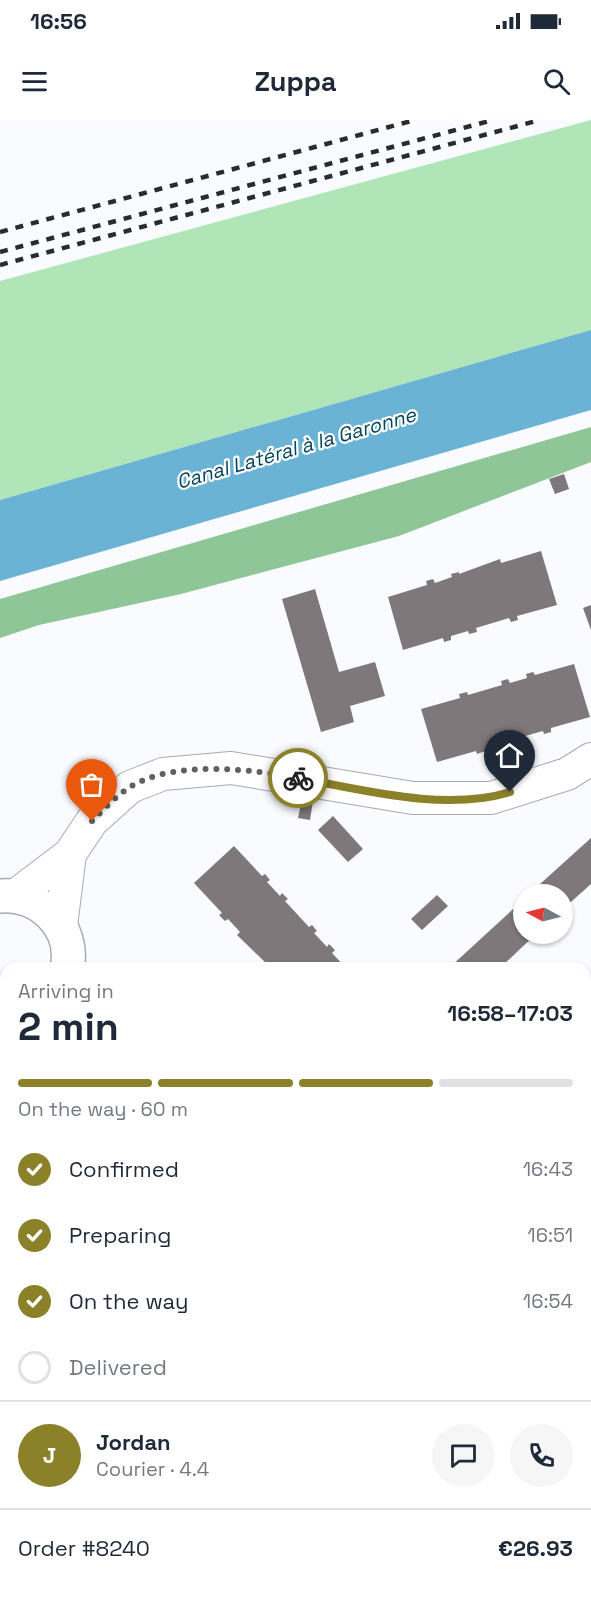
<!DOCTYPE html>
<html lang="en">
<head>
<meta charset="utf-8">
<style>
	body { margin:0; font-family:"Space Grotesk",sans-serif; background:#f6f6f7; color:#1f2937; height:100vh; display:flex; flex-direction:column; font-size:22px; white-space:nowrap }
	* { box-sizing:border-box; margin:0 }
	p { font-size:20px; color:#747a83 }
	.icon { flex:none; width:33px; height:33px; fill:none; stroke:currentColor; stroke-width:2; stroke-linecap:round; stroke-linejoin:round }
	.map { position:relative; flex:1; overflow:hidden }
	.side { position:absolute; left:0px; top:842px; width:591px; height:638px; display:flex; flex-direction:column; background:#fff; border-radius:18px 18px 0 0; box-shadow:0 2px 4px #0004 }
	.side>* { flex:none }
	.needle { width:39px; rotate:277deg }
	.fabs { position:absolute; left:513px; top:764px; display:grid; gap:12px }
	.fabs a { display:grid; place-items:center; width:60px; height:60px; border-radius:50%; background:#fff; box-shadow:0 2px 4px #0004; font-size:30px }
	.pin { position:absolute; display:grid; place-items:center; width:51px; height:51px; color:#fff; margin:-62px -26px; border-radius:50% 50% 50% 0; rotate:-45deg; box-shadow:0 0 6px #0007 }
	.pin .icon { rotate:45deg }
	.courier { position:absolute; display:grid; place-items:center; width:60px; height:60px; margin:-30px; border:4px solid #8b8128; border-radius:50%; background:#fff; color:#222; box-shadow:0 2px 8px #0007 }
	.summary em { font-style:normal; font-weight:600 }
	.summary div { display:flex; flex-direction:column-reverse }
	.summary { display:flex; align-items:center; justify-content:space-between; height:102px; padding:0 18px }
	h1 { font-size:39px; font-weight:600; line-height:45px }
	.bar { display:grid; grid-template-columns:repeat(4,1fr); gap:9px 6px; align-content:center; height:72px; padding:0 18px }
	.bar i { height:8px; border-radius:4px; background:#e0e1e3 }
	.bar .selected { background:#8b8128 }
	.bar p { grid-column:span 4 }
	.line { display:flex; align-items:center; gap:15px; padding:0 18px; border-top:2px solid #e0e1e3 }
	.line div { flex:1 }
	.round { display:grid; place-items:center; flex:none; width:63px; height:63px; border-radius:32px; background:#f6f6f7 }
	ol { padding:0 18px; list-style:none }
	li { display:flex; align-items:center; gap:18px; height:66px }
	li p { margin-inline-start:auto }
	li .icon { padding:6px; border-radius:50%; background:#8b8128; color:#fff; stroke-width:4 }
	li:last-child { color:#747a83 }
	li i { width:33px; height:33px; border:3px solid #e0e1e3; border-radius:50% }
	.status { display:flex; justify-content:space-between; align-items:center; height:42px; padding:0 30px; background:#fff; direction:ltr }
	.status svg { height:16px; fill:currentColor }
	header { display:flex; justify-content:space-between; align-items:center; height:78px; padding:0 18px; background:#fff; font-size:27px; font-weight:600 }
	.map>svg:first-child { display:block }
	.green { fill:#b0e6b7 }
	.forest { fill:#8fc697 }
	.water { fill:#6bb3d5 }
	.building { fill:#7e787a }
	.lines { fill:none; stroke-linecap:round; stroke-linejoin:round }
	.minor-casing { stroke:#a6aaaf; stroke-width:34 }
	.major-casing { stroke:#a6aaaf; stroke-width:36 }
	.minor { stroke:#fff; stroke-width:32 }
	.major { stroke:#fff; stroke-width:33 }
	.rail { stroke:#292b2d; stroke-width:4.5; stroke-dasharray:8 8; stroke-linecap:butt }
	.done { stroke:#5e6062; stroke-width:6; stroke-dasharray:0 10.8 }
	.route { stroke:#8b8128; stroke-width:8 }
	.labels { text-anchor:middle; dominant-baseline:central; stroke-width:4.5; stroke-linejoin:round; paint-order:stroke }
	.water-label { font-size:20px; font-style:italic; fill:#05455c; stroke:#fff }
</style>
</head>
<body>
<div class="status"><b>16:56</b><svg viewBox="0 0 49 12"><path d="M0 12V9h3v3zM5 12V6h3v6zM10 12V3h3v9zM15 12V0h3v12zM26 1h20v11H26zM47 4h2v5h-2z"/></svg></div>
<header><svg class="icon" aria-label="menu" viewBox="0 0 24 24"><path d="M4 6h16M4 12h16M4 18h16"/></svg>Zuppa<svg class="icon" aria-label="search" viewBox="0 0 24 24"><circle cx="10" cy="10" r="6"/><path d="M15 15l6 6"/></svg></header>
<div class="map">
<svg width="591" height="1478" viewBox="0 0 591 1478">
	<rect width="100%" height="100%" fill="#f9fbfe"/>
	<polygon class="green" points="591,0 591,210 0,380 0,161"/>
	<polygon class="forest" points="591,307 591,342 399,416 181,474 39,505 0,518 0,479"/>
	<polygon class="water" points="591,210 591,290 0,461 0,380"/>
	<g class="building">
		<polygon points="564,354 569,369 555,374 549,359"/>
		<polygon points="541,431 557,485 517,496 518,500 511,502 509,498 476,508 477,512 469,514 468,511 451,516 451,520 444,522 443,518 403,530 388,477 427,465 426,461 433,459 435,463 452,457 451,454 459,452 459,454 500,439 501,443"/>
		<polygon points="315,469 339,552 375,542 385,576 350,586 354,602 321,612 282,479"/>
		<polygon points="591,485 591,510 583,488"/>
		<polygon points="574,544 590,597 551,608 551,612 544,614 543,611 525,616 526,620 518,622 518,620 477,634 476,631 437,642 421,589 460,578 459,574 467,572 468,575 502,565 501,561 508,559 510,563 527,558 526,554 533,552 535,555"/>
		<polygon points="302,679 313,681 310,700 298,698"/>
		<polygon points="333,696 363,729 348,742 318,710"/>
		<polygon points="591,718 591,764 562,790 562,774 529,774"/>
		<polygon points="234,726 262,756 265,754 270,760 267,762 280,776 282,773 288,779 285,781 309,807 312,805 317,811 314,813 327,827 329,824 335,830 332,833 346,848 265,848 268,845 237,815 240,812 228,799 225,801 219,795 222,793 194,763"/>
		<polygon points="437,775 448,786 422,810 411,799"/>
		<polygon points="524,779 524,813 537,813 500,848 449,848"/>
		<polygon points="585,910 591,916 591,996 587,997"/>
		<polygon points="6,982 6,993 0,994 0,983"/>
		<polygon points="591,1413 591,1455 585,1452 585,1418 588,1419"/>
		<polygon points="304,1473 371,1473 374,1478 307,1478"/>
		<polygon points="441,1473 497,1473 503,1478 447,1478"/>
	</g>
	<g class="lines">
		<g class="minor-casing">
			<g id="minor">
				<polyline points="16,775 70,734 92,701 130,667 163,654 231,648 413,678 491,678 567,654 591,639"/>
				<polyline points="61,806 70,734"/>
				<polyline points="585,1164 591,1158"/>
				<polyline points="117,1473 120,1478"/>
				<polyline points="547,1473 553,1478"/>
				<polyline points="48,1478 49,1473"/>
				<polyline points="202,1478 211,1473"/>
			</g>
		</g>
		<g class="major-casing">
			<g id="major">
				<path d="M0,776C39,772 76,807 67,848"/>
				<polyline points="0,895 6,896"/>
				<polyline points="585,1222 591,1225"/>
			</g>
		</g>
		<use href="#minor" class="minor"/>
		<use href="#major" class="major"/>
		<g class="rail">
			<polyline points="0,112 415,0"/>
			<polyline points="0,132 493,0"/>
			<polyline points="0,145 540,0"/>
		</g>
	</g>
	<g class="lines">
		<path class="done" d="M92,701C103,690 117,675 130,667C174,640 250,649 298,658"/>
		<path class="route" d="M298,658C364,670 445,692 510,672"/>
	</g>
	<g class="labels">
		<g class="water-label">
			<text transform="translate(296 328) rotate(-16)">Canal Latéral à la Garonne</text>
		</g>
	</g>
</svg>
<div class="fabs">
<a><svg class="needle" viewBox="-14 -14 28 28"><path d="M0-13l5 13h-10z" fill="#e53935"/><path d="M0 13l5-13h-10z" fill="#747a83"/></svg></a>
</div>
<div class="pin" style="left:92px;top:701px;background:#ea580c"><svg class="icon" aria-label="bag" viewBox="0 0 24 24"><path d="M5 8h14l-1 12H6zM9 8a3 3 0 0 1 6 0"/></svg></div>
<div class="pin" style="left:510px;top:672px;background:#1f2937"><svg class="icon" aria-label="home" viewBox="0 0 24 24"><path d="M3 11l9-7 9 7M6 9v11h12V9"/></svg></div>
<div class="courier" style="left:298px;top:658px"><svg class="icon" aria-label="bike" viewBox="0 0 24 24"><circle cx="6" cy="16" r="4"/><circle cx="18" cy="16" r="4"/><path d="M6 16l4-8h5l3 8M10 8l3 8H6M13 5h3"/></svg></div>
<section class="side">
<div class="summary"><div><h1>2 min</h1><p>Arriving in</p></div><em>16:58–17:03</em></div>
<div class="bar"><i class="selected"></i><i class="selected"></i><i class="selected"></i><i></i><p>On the way · 60 m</p></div>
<ol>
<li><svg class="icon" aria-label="check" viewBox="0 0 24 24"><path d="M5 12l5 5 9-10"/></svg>Confirmed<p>16:43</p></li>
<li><svg class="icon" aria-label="check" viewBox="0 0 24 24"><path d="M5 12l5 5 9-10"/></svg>Preparing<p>16:51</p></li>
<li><svg class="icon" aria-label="check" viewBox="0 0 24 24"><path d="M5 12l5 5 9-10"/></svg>On the way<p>16:54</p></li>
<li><i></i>Delivered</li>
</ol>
<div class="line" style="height:108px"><b class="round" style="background:#8b8128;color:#fff">J</b><div><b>Jordan</b><p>Courier · 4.4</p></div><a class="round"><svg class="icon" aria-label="chat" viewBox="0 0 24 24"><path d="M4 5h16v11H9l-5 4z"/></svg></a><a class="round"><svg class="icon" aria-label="phone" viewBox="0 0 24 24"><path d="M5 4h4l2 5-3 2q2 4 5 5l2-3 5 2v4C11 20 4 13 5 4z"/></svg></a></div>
<div class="line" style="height:78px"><div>Order #8240</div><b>€26.93</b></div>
</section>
</div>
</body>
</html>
